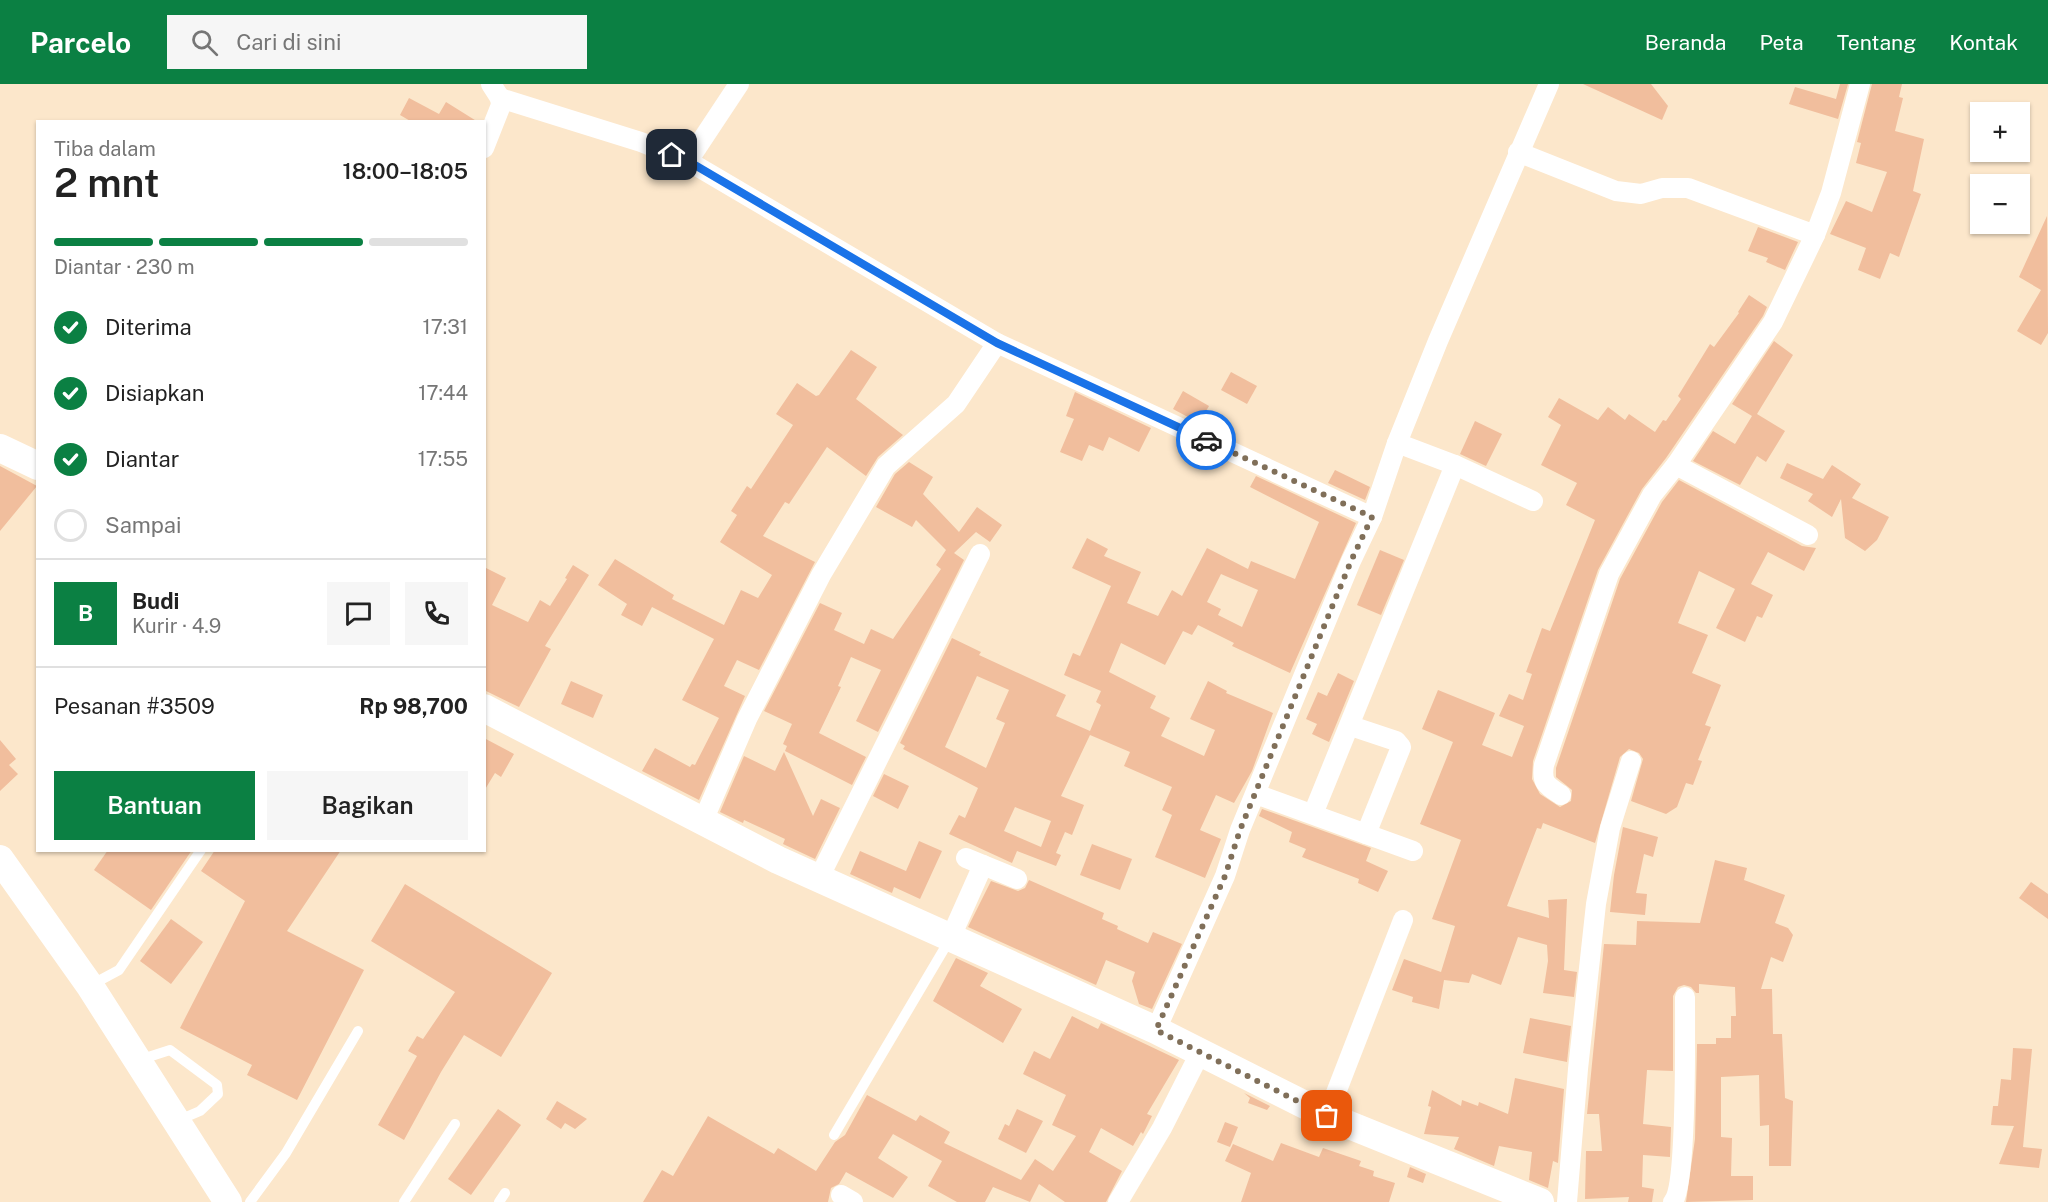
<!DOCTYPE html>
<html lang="id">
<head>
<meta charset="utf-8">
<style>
	body { margin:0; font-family:"Public Sans",sans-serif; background:#f6f6f6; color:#222; height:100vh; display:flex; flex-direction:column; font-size:22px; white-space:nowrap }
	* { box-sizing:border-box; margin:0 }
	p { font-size:20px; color:#767676 }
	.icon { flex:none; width:33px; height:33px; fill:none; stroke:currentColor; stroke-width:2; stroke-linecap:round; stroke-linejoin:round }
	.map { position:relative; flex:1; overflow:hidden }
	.side { position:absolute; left:36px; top:36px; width:450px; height:732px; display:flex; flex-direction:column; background:#fff; border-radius:0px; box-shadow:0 2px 4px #0004 }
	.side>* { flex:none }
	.fabs { position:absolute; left:1970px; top:18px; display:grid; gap:12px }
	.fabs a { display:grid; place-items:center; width:60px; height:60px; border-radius:0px; background:#fff; box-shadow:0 2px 4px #0004; font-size:30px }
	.pin { position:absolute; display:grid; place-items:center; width:51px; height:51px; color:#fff; margin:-26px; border-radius:12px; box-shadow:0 3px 9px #0006 }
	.courier { position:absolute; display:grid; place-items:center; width:60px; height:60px; margin:-30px; border:4px solid #1a73e8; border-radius:50%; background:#fff; color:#222; box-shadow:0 2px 8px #0007 }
	.headline em { font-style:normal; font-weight:600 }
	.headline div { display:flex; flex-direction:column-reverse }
	.headline { display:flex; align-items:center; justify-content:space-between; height:102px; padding:0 18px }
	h1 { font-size:39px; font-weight:600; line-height:45px }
	.bar { display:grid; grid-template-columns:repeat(4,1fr); gap:9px 6px; align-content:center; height:72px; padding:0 18px }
	.bar i { height:8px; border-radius:4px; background:#e0e0e0 }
	.bar .current { background:#0b8043 }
	.bar p { grid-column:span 4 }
	.line { display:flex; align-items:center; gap:15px; padding:0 18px; border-top:2px solid #e0e0e0 }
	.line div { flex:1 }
	.round { display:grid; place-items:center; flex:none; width:63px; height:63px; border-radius:0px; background:#f6f6f6 }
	ol { padding:0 18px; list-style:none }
	li { display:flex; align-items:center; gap:18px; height:66px }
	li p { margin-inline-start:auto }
	li .icon { padding:6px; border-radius:50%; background:#0b8043; color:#fff; stroke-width:4 }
	li:last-child { color:#767676 }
	li i { width:33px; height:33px; border:3px solid #e0e0e0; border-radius:50% }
	.action { display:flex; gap:12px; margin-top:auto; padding:12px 18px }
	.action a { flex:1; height:69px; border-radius:0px; background:#0b8043; color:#fff; font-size:24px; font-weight:600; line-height:69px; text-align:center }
	.action a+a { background:#f6f6f6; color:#222 }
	header { display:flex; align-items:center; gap:36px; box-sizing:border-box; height:84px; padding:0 30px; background:#0b8043; color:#fff }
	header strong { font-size:28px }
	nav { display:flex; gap:33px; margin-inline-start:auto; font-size:21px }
	.search { width:420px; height:54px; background:#f6f6f6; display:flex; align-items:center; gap:15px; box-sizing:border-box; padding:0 21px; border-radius:0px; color:#767676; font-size:22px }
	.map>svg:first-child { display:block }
	.building { fill:#f1be9d; fill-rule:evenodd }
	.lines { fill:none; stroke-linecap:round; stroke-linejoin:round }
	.lane { stroke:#fff; stroke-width:10 }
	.street { stroke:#fff; stroke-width:20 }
	.secondary { stroke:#fff; stroke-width:28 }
	.done { stroke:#806f59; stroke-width:6; stroke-dasharray:0 10.8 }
	.route { stroke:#1a73e8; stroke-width:8 }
</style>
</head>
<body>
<header>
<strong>Parcelo</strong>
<div class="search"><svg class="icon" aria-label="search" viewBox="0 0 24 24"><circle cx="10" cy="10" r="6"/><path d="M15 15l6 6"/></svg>Cari di sini</div>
<nav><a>Beranda</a><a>Peta</a><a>Tentang</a><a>Kontak</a></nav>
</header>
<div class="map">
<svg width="2048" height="1118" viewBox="0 0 2048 1118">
	<rect width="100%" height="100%" fill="#fce7cb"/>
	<g class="building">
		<polygon points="1583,0 1651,0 1668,22 1662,36"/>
		<polygon points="1840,0 1848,0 1838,35 1789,20 1795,3 1836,15"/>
		<polygon points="1872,0 1902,0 1899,13 1903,14 1895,47 1924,55 1913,107 1921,110 1899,173 1890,169 1880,195 1858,186 1866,164 1830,150 1846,117 1872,128 1887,88 1856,79 1861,59 1857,58"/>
		<polygon points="409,14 439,30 446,18 478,38 412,38 400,31"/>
		<polygon points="2047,132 2048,249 2041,261 2017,247 2041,206 2019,193"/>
		<polygon points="1758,143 1798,158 1785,186 1766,178 1768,174 1748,167"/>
		<polygon points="1749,211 1767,223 1763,232 1666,374 1642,405 1598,486 1533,677 1532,695 1540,710 1560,723 1571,717 1572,706 1556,693 1556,684 1620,495 1662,418 1679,396 1802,462 1816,464 1804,487 1768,468 1751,500 1773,511 1762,534 1757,532 1745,558 1716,544 1735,505 1699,487 1678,539 1708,551 1692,589 1721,601 1705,641 1711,643 1698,676 1702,677 1693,701 1686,699 1677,723 1666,730 1631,717 1643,675 1639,669 1629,665 1620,673 1595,759 1543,739 1541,745 1537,744 1507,822 1549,834 1548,816 1567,815 1564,886 1577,888 1574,913 1543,909 1548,877 1547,861 1518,853 1501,901 1472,890 1469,899 1444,896 1439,925 1412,918 1413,913 1392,906 1404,875 1441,888 1455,842 1432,835 1461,756 1420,740 1453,658 1422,645 1438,606 1495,629 1482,661 1512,673 1524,642 1499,632 1509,610 1523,616 1532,590 1526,588 1542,544 1550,547 1595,436 1566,421 1577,399 1541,381 1561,341 1548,333 1559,314 1598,336 1608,323 1625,336 1629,330 1655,348 1663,336 1666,337 1681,315 1678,312 1710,260 1714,263 1739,229 1738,228"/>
		<polygon points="1774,257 1793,271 1757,330 1785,347 1766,378 1757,372 1740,401 1693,377 1713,347 1735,360 1752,332 1732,320"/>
		<polygon points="851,266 877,283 856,315 903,351 878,373 866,392 827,363 789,420 785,418 763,452 815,478 759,586 737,576 724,602 745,612 699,716 642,687 655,664 690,683 692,680 695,681 719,634 682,616 714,555 652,523 642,542 621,531 627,520 598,501 615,475 674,511 672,515 724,541 741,506 758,514 772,491 720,458 737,431 731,427 747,402 751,405 793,341 776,330 797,299 816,312 819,311"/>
		<polygon points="1231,288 1257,302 1247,320 1221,306"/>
		<polygon points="1183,307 1209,322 1199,339 1173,325"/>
		<polygon points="1075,308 1151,344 1139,368 1109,353 1103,367 1089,361 1082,377 1060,368 1074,335 1066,332"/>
		<polygon points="1475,337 1502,350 1486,382 1460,370"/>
		<polygon points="909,378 933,393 923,410 959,448 977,423 1002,441 990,458 976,448 954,469 964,476 878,648 856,637 881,586 851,573 838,602 841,603 819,649 866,673 852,701 785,667 787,662 783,660 792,640 764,627 820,519 842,529 834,546 864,560 871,545 893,555 941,485 936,481 946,466 916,436 912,443 876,423 895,390"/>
		<polygon points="1787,379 1823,395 1832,381 1861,400 1852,414 1889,433 1877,456 1865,467 1845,454 1841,415 1832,433 1808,417 1813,410 1780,394"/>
		<polygon points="0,382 37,402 0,447"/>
		<polygon points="1335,386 1370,403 1365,416 1328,399"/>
		<path d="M1256,392L1356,439L1290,589L1232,562L1234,559L1198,541L1192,551L1183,547L1165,581L1121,559L1109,588L1156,612L1150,624L1170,634L1161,652L1204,672L1215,646L1190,635L1208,597L1227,607L1226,609L1273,629L1252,687L1234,719L1216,711L1200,746L1221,755L1205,794L1155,773L1172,731L1162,726L1172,703L1124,682L1130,668L1090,651L1061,712L1084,721L1072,751L1065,748L1056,769L1061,771L1056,782L1017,767L1012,779L949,750L959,731L965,734L978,704L903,665L905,662L900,659L952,554L981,568L979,571L1066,611L1056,632L1090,647L1101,621L1096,618L1101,607L1064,591L1073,569L1080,572L1111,502L1072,484L1087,454L1108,465L1104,472L1141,488L1127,519L1158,532L1172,506L1182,512L1207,464L1248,485L1251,477L1295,495L1319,438L1250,403ZM1221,490L1258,506L1242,543L1218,531L1221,525L1207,518ZM977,592L1009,606L996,635L1005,639L986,684L945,663ZM1015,723L1051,737L1041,763L1004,747Z"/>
		<polygon points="1380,466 1404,476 1381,531 1357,521"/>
		<polygon points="573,481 589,491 545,562 551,565 519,623 484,606 484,483 506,494 492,521 528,538 540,516 550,522 567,495 565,494"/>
		<polygon points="1338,589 1354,597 1329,658 1312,650 1317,640 1306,635 1318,608 1327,612"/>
		<polygon points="571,597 603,611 593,634 561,620"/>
		<polygon points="484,654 514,670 501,693 495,689 484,707"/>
		<polygon points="0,656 16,675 9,681 18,690 0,707"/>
		<polygon points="784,668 813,732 821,715 840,724 815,775 783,760 785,755 744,736 743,739 720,728 744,672 775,687"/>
		<polygon points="884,690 909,702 898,725 873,712"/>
		<polygon points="1262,725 1371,764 1366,777 1388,787 1378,808 1358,799 1359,795 1302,773 1306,765 1289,758 1292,748 1259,732"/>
		<polygon points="1623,743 1658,753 1653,773 1644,770 1636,809 1647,810 1645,831 1610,828 1614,791"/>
		<polygon points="919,757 942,767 920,815 894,803 892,809 850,790 860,767 906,787"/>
		<polygon points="1092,760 1132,775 1120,806 1080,791"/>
		<polygon points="108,766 192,766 151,826 94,786"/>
		<polygon points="215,766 341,766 287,847 364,886 297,1016 247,991 252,981 180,944 245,817 201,787"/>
		<polygon points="1715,776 1747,784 1744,796 1785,811 1775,839 1788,844 1793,851 1783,878 1771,873 1761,905 1772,905 1773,950 1782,950 1785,1014 1793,1017 1791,1082 1769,1082 1769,1041 1760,1042 1759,991 1721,993 1721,1053 1732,1054 1731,1092 1753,1092 1753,1116 1686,1118 1695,1055 1697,960 1716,960 1716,954 1731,954 1731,932 1736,932 1735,903 1699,900 1699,909 1696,909 1691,903 1684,901 1678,903 1673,912 1673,987 1647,986 1643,1040 1671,1043 1670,1073 1643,1071 1642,1103 1654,1105 1652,1118 1628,1118 1629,1113 1585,1115 1586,1067 1602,1067 1599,1030 1587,1030 1604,860 1636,861 1637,837 1700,839"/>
		<polygon points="1029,796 1104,829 1102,835 1118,842 1117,845 1148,859 1153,848 1182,860 1152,925 1139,920 1132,897 1135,888 1106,876 1096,901 968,843 991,797 1018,807 1025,804"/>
		<polygon points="2031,798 2048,810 2048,835 2019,814"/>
		<polygon points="405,800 552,889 501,973 464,951 441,988 404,1056 378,1041 417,972 408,967 417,952 423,955 455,908 371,857"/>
		<polygon points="171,835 203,858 171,900 140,877"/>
		<polygon points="956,874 988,889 980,902 1022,925 1003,959 933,917"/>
		<polygon points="1072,932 1098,945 1101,939 1179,976 1147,1030 1152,1032 1143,1050 1141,1048 1133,1062 1101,1044 1089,1068 1122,1087 1106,1118 1065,1118 1039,1100 1030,1118 993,1103 985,1118 957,1118 928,1102 942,1077 893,1050 878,1074 908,1093 893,1114 846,1088 839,1100 831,1104 828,1118 643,1118 662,1086 673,1092 708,1032 774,1070 778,1064 816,1087 835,1058 845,1051 867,1011 916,1037 920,1031 950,1048 944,1059 1021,1096 1035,1075 1053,1087 1076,1052 1052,1041 1066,1011 1023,990 1034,967 1050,975"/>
		<polygon points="1530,934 1571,942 1567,978 1523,969"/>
		<polygon points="2013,964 2032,965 2023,1063 2042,1065 2039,1084 1999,1080 2014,1042 1991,1041 1993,1022 1998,1022 2001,995 2011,996"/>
		<polygon points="1515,994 1564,1005 1558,1079 1553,1077 1548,1104 1529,1096 1532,1068 1499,1062 1494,1082 1454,1065 1459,1053 1424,1050 1431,1023 1428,1022 1432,1006 1461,1022 1462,1016 1478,1022 1479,1018 1508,1030"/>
		<polygon points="1244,1009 1270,1022 1267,1026 1248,1019 1250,1014"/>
		<polygon points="557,1017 587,1035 575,1045 565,1039 561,1045 546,1035"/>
		<polygon points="498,1025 521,1041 471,1111 448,1095"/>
		<polygon points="1017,1025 1043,1037 1026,1069 998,1055 1005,1040 1009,1042"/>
		<polygon points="1225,1038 1238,1043 1230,1063 1217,1058"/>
		<polygon points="1281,1059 1319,1073 1323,1064 1361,1077 1359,1082 1374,1087 1373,1092 1395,1099 1389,1118 1241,1118 1251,1089 1225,1077 1233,1060 1273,1077"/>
		<polygon points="1410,1083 1426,1090 1423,1099 1407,1093"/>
	</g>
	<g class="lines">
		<g class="lane">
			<polyline points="91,901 119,886 201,766"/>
			<polyline points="139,976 170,966 217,1001 218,1010 200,1027 179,1036"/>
			<polyline points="834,1051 950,855"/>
			<polyline points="250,1118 286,1069 358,947"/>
			<polyline points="404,1118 455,1040"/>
			<polyline points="499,1118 505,1109"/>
		</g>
		<g class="street">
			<polyline points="500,14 641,58 688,77 997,259 1372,433"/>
			<polyline points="484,64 501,21 500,14 491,0"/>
			<polyline points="1518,68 1616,107 1641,110 1662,104 1688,104 1815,151"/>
			<polyline points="688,77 739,0"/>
			<polyline points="1455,381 1533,417"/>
			<polyline points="1676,381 1808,451"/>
			<polyline points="1351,642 1396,657 1401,663 1366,750"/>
			<polyline points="1256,710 1413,767"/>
			<path d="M1561,711C1547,702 1541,699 1544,681L1609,490L1652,411L1676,381L1773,238L1815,151L1831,109L1860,0"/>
			<polyline points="1313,730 1455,381 1397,359"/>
			<polyline points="703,737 747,635 821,491 886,382 956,320 997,259"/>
			<polyline points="966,774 1017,795"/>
			<polyline points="819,794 980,470"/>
			<polyline points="950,855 983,781"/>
			<polyline points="1156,946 1225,792 1240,746 1351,477 1372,433 1397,359 1438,257 1549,0"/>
			<polyline points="1327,1032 1403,836"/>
			<polyline points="841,1111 853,1118"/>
			<polyline points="1118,1118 1162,1044 1201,967"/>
			<polyline points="1567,1118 1578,985 1596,820 1610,744 1631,677"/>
			<path d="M1673,1118C1687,1101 1685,944 1685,913"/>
		</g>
		<g class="secondary">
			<polyline points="0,364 38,382"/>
			<polyline points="484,624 778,776 1156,946 1327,1032 1540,1118"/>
			<polyline points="0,775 90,902 228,1118"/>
		</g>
	</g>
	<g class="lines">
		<polyline class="done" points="1206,356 1372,433 1351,477 1240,746 1225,792 1156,946 1327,1032"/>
		<polyline class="route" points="672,71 688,77 997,259 1206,356"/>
	</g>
</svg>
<div class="fabs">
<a>+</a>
<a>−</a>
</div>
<div class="pin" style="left:1327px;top:1032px;background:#ea580c"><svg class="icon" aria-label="bag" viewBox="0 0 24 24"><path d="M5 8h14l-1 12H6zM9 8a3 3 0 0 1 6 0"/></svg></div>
<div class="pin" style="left:672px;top:71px;background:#1f2937"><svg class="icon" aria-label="home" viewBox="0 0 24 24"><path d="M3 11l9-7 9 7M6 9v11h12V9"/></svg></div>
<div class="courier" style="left:1206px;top:356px"><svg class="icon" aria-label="car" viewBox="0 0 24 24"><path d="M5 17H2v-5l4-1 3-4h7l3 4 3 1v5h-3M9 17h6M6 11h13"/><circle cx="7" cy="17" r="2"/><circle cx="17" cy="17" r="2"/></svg></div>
<section class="side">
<div class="headline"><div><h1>2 mnt</h1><p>Tiba dalam</p></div><em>18:00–18:05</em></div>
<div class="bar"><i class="current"></i><i class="current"></i><i class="current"></i><i></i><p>Diantar · 230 m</p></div>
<ol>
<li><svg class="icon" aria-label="check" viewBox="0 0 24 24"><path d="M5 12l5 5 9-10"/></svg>Diterima<p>17:31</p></li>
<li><svg class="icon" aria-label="check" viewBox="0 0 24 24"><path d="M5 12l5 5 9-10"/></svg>Disiapkan<p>17:44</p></li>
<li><svg class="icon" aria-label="check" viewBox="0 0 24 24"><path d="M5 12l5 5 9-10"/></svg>Diantar<p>17:55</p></li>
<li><i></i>Sampai</li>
</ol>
<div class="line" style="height:108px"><b class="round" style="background:#0b8043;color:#fff">B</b><div><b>Budi</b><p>Kurir · 4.9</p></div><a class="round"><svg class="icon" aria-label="chat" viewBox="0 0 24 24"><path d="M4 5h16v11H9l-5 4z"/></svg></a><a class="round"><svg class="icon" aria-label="phone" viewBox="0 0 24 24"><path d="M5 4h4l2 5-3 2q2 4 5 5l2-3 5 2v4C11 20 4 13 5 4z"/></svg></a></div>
<div class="line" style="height:78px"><div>Pesanan #3509</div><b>Rp 98,700</b></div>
<div class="action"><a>Bantuan</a><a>Bagikan</a></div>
</section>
</div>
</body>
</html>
